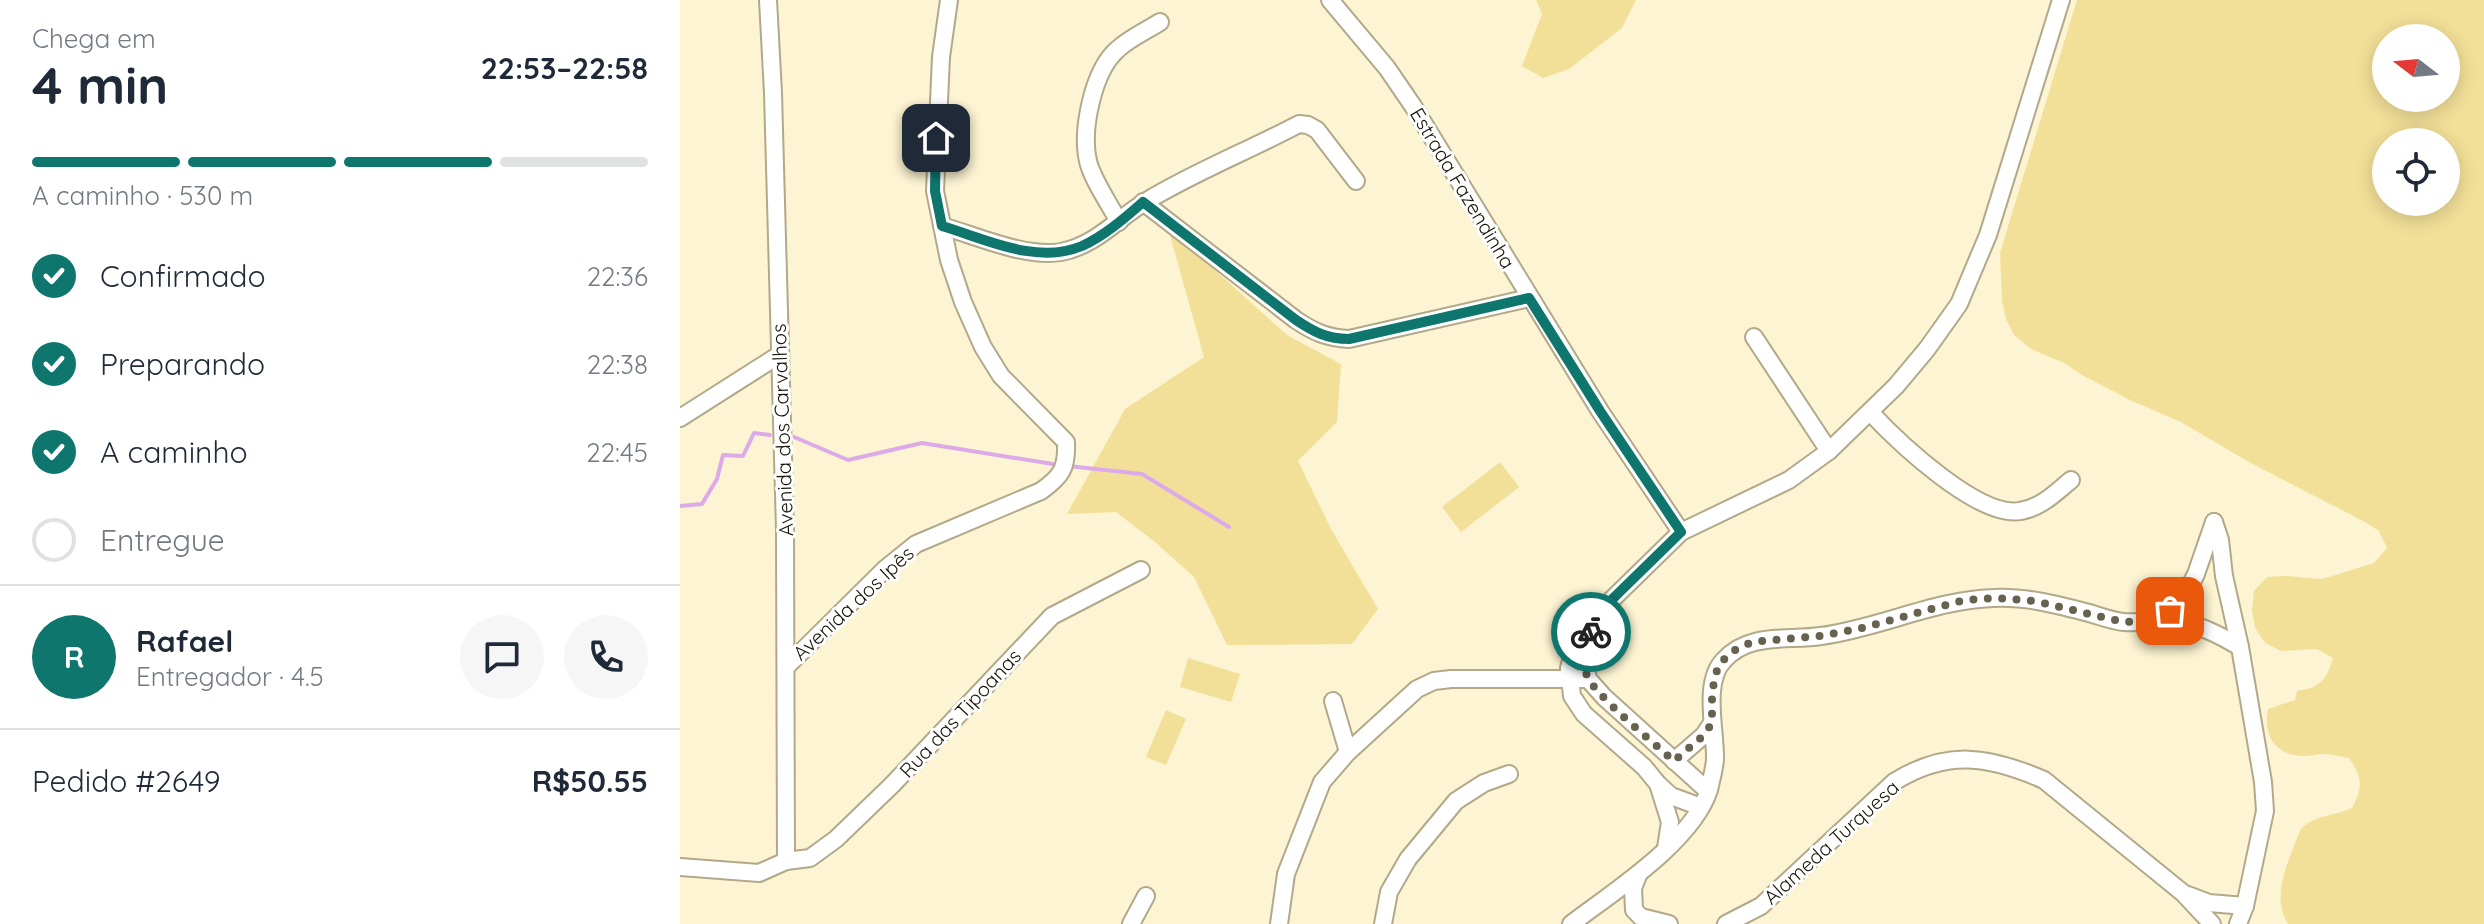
<!DOCTYPE html>
<html lang="pt">
<head>
<meta charset="utf-8">
<style>
	body { margin:0; font-family:Quicksand,sans-serif; background:#f6f6f7; color:#1f2937; height:100vh; display:flex; flex-direction:column; font-size:30px; white-space:nowrap }
	* { box-sizing:border-box; margin:0 }
	p { font-size:26px; color:#747a83 }
	.icon { flex:none; width:44px; height:44px; fill:none; stroke:currentColor; stroke-width:2; stroke-linecap:round; stroke-linejoin:round }
	.map { position:relative; flex:1; overflow:hidden }
	.side { display:flex; flex-direction:column; background:#fff; width:680px }
	.side>* { flex:none }
	.needle { width:52px; rotate:286deg }
	.buttons { position:absolute; left:1692px; top:24px; display:grid; gap:16px }
	.buttons a { display:grid; place-items:center; width:88px; height:88px; border-radius:50%; background:#fff; box-shadow:0 4px 20px #0003; font-size:40px }
	.pin { position:absolute; display:grid; place-items:center; width:68px; height:68px; color:#fff; margin:-34px; border-radius:16px; box-shadow:0 4px 12px #0006 }
	.courier { position:absolute; display:grid; place-items:center; width:80px; height:80px; margin:-40px; border:6px solid #0f766e; border-radius:50%; background:#fff; color:#222; box-shadow:0 2px 10px #0007 }
	.head em { font-style:normal; font-weight:800 }
	.head div { display:flex; flex-direction:column-reverse }
	.head { display:flex; align-items:center; justify-content:space-between; height:136px; padding:0 32px }
	h1 { font-size:52px; font-weight:800; line-height:60px }
	.bar { display:grid; grid-template-columns:repeat(4,1fr); gap:12px 8px; align-content:center; height:96px; padding:0 32px }
	.bar i { height:10px; border-radius:6px; background:#e0e1e3 }
	.bar .on { background:#0f766e }
	.bar p { grid-column:span 4 }
	.line { display:flex; align-items:center; gap:20px; padding:0 32px; border-top:2px solid #e0e1e3 }
	.line div { flex:1 }
	.round { display:grid; place-items:center; flex:none; width:84px; height:84px; border-radius:42px; background:#f6f6f7 }
	ol { padding:0 32px; list-style:none }
	li { display:flex; align-items:center; gap:24px; height:88px }
	li p { margin-inline-start:auto }
	li .icon { padding:8px; border-radius:50%; background:#0f766e; color:#fff; stroke-width:4 }
	li:last-child { color:#747a83 }
	li i { width:44px; height:44px; border:4px solid #e0e1e3; border-radius:50% }
	main { display:flex; flex:1; min-height:0 }
	.map>svg:first-child { display:block }
	.green { fill:#f3e098; fill-rule:evenodd }
	.lines { fill:none; stroke-linecap:round; stroke-linejoin:round }
	.stream { stroke:#dcaae9; stroke-width:4 }
	.minor-casing { stroke:#b1a98a; stroke-width:20 }
	.minor { stroke:#fff; stroke-width:16 }
	.done { stroke:#67624f; stroke-width:8; stroke-dasharray:0 14.4 }
	.route { stroke:#0f766e; stroke-width:10 }
	.labels { text-anchor:middle; dominant-baseline:central; stroke-width:6; stroke-linejoin:round; paint-order:stroke }
	.street-label { font-size:20px; fill:#171408; stroke:#fff }
</style>
</head>
<body>
<main>
<section class="side">
<div class="head"><div><h1>4 min</h1><p>Chega em</p></div><em>22:53–22:58</em></div>
<div class="bar"><i class="on"></i><i class="on"></i><i class="on"></i><i></i><p>A caminho · 530 m</p></div>
<ol>
<li><svg class="icon" aria-label="check" viewBox="0 0 24 24"><path d="M5 12l5 5 9-10"/></svg>Confirmado<p>22:36</p></li>
<li><svg class="icon" aria-label="check" viewBox="0 0 24 24"><path d="M5 12l5 5 9-10"/></svg>Preparando<p>22:38</p></li>
<li><svg class="icon" aria-label="check" viewBox="0 0 24 24"><path d="M5 12l5 5 9-10"/></svg>A caminho<p>22:45</p></li>
<li><i></i>Entregue</li>
</ol>
<div class="line" style="height:144px"><b class="round" style="background:#0f766e;color:#fff">R</b><div><b>Rafael</b><p>Entregador · 4.5</p></div><a class="round"><svg class="icon" aria-label="chat" viewBox="0 0 24 24"><path d="M4 5h16v11H9l-5 4z"/></svg></a><a class="round"><svg class="icon" aria-label="phone" viewBox="0 0 24 24"><path d="M5 4h4l2 5-3 2q2 4 5 5l2-3 5 2v4C11 20 4 13 5 4z"/></svg></a></div>
<div class="line" style="height:104px"><div>Pedido #2649</div><b>R$50.55</b></div>
</section>
<div class="map">
<svg width="1804" height="924" viewBox="0 0 1804 924">
	<rect width="100%" height="100%" fill="#fcf4d2"/>
	<g class="green">
		<polygon points="856,0 956,0 942,28 889,69 863,78 842,66 862,14"/>
		<path d="M1397,0H1804V924H1608C1593,899 1604,871 1614,846C1617,839 1619,829 1625,825C1639,815 1657,815 1672,808C1683,787 1683,778 1669,758C1661,757 1652,754 1644,754C1637,754 1631,756 1624,756C1594,755 1583,736 1588,709L1615,700L1617,691C1641,687 1646,681 1653,658L1637,649L1601,651L1585,643L1575,628L1572,610L1574,591L1587,577L1605,576L1641,579L1659,574L1694,563L1707,548L1699,531L1685,522L1567,461L1501,422L1450,400L1402,375L1384,363L1351,349L1334,335L1326,319L1322,301L1320,253ZM1706,38H1766V98H1706ZM1706,142H1766V202H1706Z"/>
		<polygon points="488,228 607,335 661,364 657,422 618,461 651,529 698,609 672,644 547,645 514,577 475,542 436,512 387,514 445,409 524,357"/>
		<polygon points="820,462 839,487 781,532 762,507"/>
		<polygon points="508,658 560,674 551,702 500,687"/>
		<polygon points="486,710 506,719 486,765 466,757"/>
	</g>
	<g class="lines">
		<g class="stream">
			<polyline points="114,437 168,460 242,443 379,465"/>
			<polyline points="388,466 462,474 549,527"/>
			<polyline points="0,506 22,504 37,479 43,455 63,456 74,433 90,435"/>
		</g>
		<g class="minor-casing">
			<g id="minor">
				<polyline points="88,0 93,93 105,530 106,861"/>
				<polyline points="650,0 707,68 733,106 920,411 1001,532"/>
				<path d="M463,202L616,320C634,332 647,338 669,339L849,298"/>
				<path d="M439,222C430,205 412,179 408,161C401,130 413,70 438,49C450,38 466,31 480,22"/>
				<path d="M262,226C297,236 345,258 381,252C415,246 437,219 465,202C514,172 568,151 619,124L628,125L637,130L676,181"/>
				<polyline points="1074,337 1149,451"/>
				<path d="M1190,412C1218,442 1298,518 1340,511C1361,508 1375,493 1391,480"/>
				<polyline points="0,418 99,355"/>
				<polyline points="1534,522 1540,540 1544,576 1560,647 1583,782 1585,811 1565,906 1558,924"/>
				<polyline points="1473,621 1502,602 1516,574 1534,522"/>
				<polyline points="910,634 904,659 908,679 924,697 1028,791"/>
				<path d="M106,667L205,569L236,544L361,491C382,476 387,468 386,442L321,376L303,347L283,302L269,260L255,191L261,57L269,0"/>
				<polyline points="653,701 668,752"/>
				<polyline points="994,761 1024,735 1032,723"/>
				<polyline points="979,785 991,796 1021,807"/>
				<polyline points="986,848 990,822 978,784 964,767 904,714 892,696 889,668 897,641 901,632 916,615 1001,532 1109,480 1149,451 1216,386 1247,349 1279,304 1308,235 1381,0"/>
				<polyline points="0,867 79,873 106,861 130,858 156,839 212,785 372,616 461,570"/>
				<polyline points="959,873 953,888 954,910 961,917 989,924"/>
				<polyline points="1508,895 1529,903 1565,906"/>
				<polyline points="451,924 466,896"/>
				<polyline points="599,924 606,874 642,782 668,752 737,689 754,681 771,679 908,679"/>
				<polyline points="703,924 709,892 728,859 776,801 804,783 829,774"/>
				<path d="M891,924C933,892 1012,842 1029,790C1031,781 1034,770 1035,760C1036,732 1022,682 1044,660C1069,632 1108,641 1141,636C1200,628 1254,600 1313,598C1345,596 1378,605 1409,613C1420,616 1432,621 1444,622C1462,623 1481,620 1499,622C1521,625 1541,636 1560,647"/>
				<path d="M1046,924L1081,906L1214,782C1267,749 1309,756 1364,780L1503,893L1532,924"/>
			</g>
		</g>
		<use href="#minor" class="minor"/>
	</g>
	<g class="lines">
		<path class="done" d="M911,632C906,647 902,661 907,676C914,694 977,746 994,761L1024,735L1032,723V695L1035,675L1041,662L1055,650L1072,642L1140,636L1178,629L1285,600L1316,598L1355,601L1443,622L1471,621L1490,611"/>
		<path class="route" d="M256,138L255,191L262,226C306,239 356,265 402,246C424,236 445,218 463,202L616,320C634,332 647,339 669,339L849,298L920,411L1001,532L916,615L911,632"/>
	</g>
	<g class="labels">
		<g class="street-label">
			<text transform="translate(783 188) rotate(59)">Estrada Fazendinha</text>
			<text transform="translate(102 430) rotate(-92)">Avenida dos Carvalhos</text>
			<text transform="translate(173 603) rotate(-43)">Avenida dos Ipês</text>
			<text transform="translate(280 713) rotate(-47)">Rua das Tipoanas</text>
			<text transform="translate(1151 842) rotate(-42)">Alameda Turquesa</text>
		</g>
	</g>
</svg>
<div class="buttons">
<a><svg class="needle" viewBox="-14 -14 28 28"><path d="M0-13l5 13h-10z" fill="#e53935"/><path d="M0 13l5-13h-10z" fill="#747a83"/></svg></a>
<a><svg class="icon" aria-label="locate" viewBox="0 0 24 24"><circle cx="12" cy="12" r="6"/><path d="M12 2v4M12 18v4M2 12h4M18 12h4"/></svg></a>
</div>
<div class="pin" style="left:1490px;top:611px;background:#ea580c"><svg class="icon" aria-label="bag" viewBox="0 0 24 24"><path d="M5 8h14l-1 12H6zM9 8a3 3 0 0 1 6 0"/></svg></div>
<div class="pin" style="left:256px;top:138px;background:#1f2937"><svg class="icon" aria-label="home" viewBox="0 0 24 24"><path d="M3 11l9-7 9 7M6 9v11h12V9"/></svg></div>
<div class="courier" style="left:911px;top:632px"><svg class="icon" aria-label="bike" viewBox="0 0 24 24"><circle cx="6" cy="16" r="4"/><circle cx="18" cy="16" r="4"/><path d="M6 16l4-8h5l3 8M10 8l3 8H6M13 5h3"/></svg></div>
</div>
</main>
</body>
</html>
